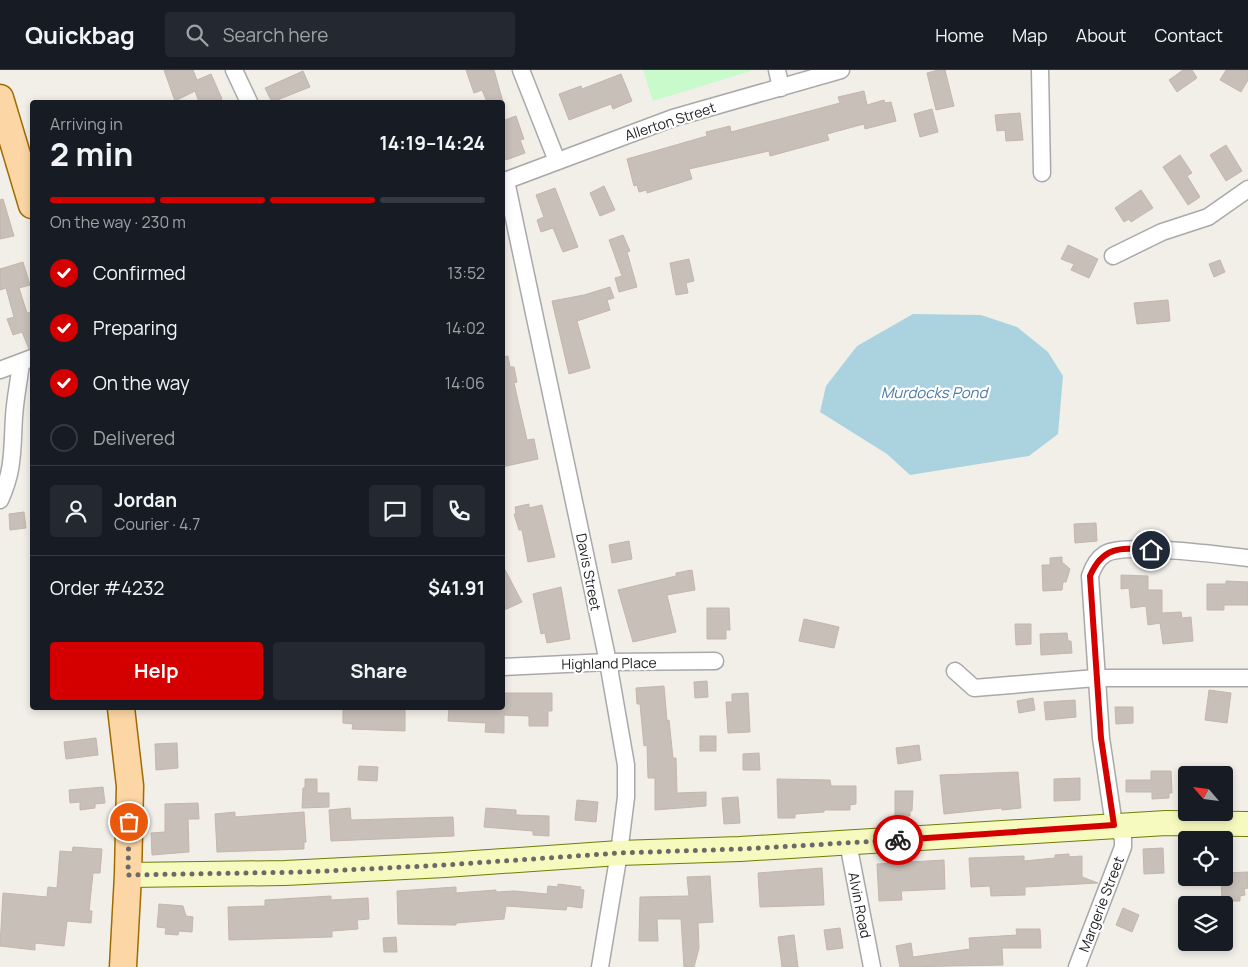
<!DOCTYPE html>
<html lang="en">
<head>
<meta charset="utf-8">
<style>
	body { margin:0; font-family:Manrope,sans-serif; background:#242831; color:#f1f3f6; height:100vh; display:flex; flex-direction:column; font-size:19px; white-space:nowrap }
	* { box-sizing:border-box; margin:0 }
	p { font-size:16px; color:#9ea1a6 }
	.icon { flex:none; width:28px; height:28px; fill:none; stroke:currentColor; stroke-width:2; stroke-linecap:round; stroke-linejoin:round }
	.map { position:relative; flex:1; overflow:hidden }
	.panel { position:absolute; left:30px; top:30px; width:475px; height:610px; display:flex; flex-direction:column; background:#171b24; border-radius:5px; box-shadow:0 2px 8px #0003 }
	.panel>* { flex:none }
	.needle { width:32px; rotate:298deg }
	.tools { position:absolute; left:1178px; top:696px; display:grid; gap:10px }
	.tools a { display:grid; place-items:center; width:55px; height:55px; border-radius:5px; background:#171b24; box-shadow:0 2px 8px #0003; font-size:25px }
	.pin { position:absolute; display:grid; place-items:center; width:42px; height:42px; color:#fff; margin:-21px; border:2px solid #fff; border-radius:50%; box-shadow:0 1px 5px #0007 }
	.courier { position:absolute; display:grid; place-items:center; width:50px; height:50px; margin:-25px; border:4px solid #d40000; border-radius:50%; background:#fff; color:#222; box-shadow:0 1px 6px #0007 }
	.summary em { font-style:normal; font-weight:700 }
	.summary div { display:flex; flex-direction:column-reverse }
	.summary { display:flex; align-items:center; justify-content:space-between; height:85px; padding:0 20px }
	h1 { font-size:32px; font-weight:700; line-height:38px }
	.bar { display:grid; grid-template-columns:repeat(4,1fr); gap:8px 5px; align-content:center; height:60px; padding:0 20px }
	.bar i { height:6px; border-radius:4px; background:#363941 }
	.bar .active { background:#d40000 }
	.bar p { grid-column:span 4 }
	.line { display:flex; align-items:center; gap:12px; padding:0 20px; border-top:1px solid #363941 }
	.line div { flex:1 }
	.round { display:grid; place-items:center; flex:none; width:52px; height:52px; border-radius:5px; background:#242831 }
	ol { padding:0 20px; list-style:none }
	li { display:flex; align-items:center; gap:15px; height:55px }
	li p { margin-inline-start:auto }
	li .icon { padding:5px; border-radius:50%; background:#d40000; color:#fff; stroke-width:4 }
	li:last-child { color:#9ea1a6 }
	li i { width:28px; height:28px; border:2px solid #363941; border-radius:50% }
	.primary-button { display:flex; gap:10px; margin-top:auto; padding:10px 20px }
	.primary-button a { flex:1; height:58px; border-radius:5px; background:#d40000; color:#fff; font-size:20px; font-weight:700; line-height:58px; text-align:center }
	.primary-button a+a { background:#242831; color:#f1f3f6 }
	header { display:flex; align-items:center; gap:30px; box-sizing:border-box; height:70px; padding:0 25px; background:#171b24; border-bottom:1px solid #363941 }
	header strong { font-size:24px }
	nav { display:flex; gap:28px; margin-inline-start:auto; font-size:18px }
	.search { width:350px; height:45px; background:#242831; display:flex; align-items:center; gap:12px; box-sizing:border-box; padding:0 18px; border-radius:5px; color:#9ea1a6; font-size:19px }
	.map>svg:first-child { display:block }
	.park { fill:#c8facc }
	.water { fill:#aad3df }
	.building { fill:#c7bfb8; stroke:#c4b6ab }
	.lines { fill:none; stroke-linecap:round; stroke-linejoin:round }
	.street-casing { stroke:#a9a9a9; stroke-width:19 }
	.secondary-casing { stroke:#707d05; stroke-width:26 }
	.primary-casing { stroke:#a06b00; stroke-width:29 }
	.street { stroke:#fff; stroke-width:16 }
	.secondary { stroke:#f7fabf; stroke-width:24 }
	.primary { stroke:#fcd6a4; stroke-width:26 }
	.done { stroke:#6b6a68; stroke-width:5; stroke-dasharray:0 9 }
	.route { stroke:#d40000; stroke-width:6 }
	.labels { text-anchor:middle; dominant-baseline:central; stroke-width:4.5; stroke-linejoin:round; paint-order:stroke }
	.street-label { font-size:14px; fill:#222; stroke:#fff }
	.water-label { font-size:15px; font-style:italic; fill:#4a7aab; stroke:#fff }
</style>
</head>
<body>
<header>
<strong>Quickbag</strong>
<div class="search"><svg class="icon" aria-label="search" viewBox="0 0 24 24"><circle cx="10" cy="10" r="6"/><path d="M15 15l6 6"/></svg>Search here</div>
<nav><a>Home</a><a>Map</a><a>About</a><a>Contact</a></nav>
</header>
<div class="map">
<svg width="1248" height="897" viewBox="0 0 1248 897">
	<rect width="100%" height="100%" fill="#f2efe9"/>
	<polygon class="park" points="643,0 750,0 751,1 653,31"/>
	<polygon class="water" points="913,244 981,245 1017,257 1048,282 1063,306 1058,364 1029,386 910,405 887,384 820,342 826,316 857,276"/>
	<g class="building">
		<polygon points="164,0 193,0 197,10 211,4 222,29 215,32 199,32 195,21 175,31"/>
		<polygon points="466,0 494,0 503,32 487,32 482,20 474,23"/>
		<polygon points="938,0 945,0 954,36 936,40 927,3"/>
		<polygon points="1183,0 1192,0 1197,8 1177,22 1169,10"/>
		<polygon points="1226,0 1248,0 1248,10 1241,22 1220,10"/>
		<polygon points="303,1 310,17 272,32 265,18"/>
		<polygon points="621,4 632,31 613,39 611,34 569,50 559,24 581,16 582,19"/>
		<polygon points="864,21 867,35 884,30 885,33 891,32 896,51 865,59 864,54 827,64 829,70 770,86 769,81 689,99 692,109 647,123 647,120 639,122 637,115 634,116 627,89 707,66 706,62 730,56 731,62 840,33 838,27"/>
		<polygon points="932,39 938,62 920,67 914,44"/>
		<polygon points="1020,43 1023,70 1006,71 1005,60 997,61 995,45"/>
		<polygon points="516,46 524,69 520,70 525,83 506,90 502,82 502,51"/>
		<polygon points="1226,75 1242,101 1226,111 1210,85"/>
		<polygon points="1180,85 1192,103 1187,106 1200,127 1188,135 1163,97"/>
		<polygon points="604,116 615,140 600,146 590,123"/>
		<polygon points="555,118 578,177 563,182 553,158 541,162 537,150 544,147 536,125"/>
		<polygon points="1141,120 1153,138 1131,152 1129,149 1124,152 1115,138"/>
		<polygon points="3,129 14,166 0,169 0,130"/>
		<polygon points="623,165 630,181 627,182 637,217 619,222 615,208 622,206 609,170"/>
		<polygon points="1068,175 1098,189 1089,208 1071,200 1074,194 1061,189"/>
		<polygon points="689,189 694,211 686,213 688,223 676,225 670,193"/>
		<polygon points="1220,190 1225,202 1214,207 1209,194"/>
		<polygon points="23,192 30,215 19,218 27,243 32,242 32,278 29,279 22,262 13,265 7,249 14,247 6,218 0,220 0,199"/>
		<polygon points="610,217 614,228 607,230 610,240 577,251 590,298 569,304 552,231 584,225"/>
		<polygon points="1168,230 1170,251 1137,254 1134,233"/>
		<polygon points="508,286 510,297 514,297 517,312 514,313 527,370 534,369 538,389 502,397 502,287"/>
		<polygon points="529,434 529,438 542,435 555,487 528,492 522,460 519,460 514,444 516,444 515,437"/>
		<polygon points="24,442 26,458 10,460 9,444"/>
		<polygon points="1096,453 1097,471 1075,473 1074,454"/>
		<polygon points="629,471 632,489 612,493 609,475"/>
		<polygon points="1062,487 1062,492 1070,499 1066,512 1063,512 1062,520 1043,521 1042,495 1050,495 1050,488"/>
		<polygon points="502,494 522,532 502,541"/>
		<polygon points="692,500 695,520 667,525 676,562 633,572 618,520 676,506 676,503"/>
		<polygon points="1121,505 1148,506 1148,520 1162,520 1162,543 1181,542 1182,548 1191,547 1193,571 1163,574 1160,553 1148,555 1146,536 1131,538 1129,518 1121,519"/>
		<polygon points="1226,511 1248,512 1248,535 1224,535 1224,540 1207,540 1207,514 1226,514"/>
		<polygon points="561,517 570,569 547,573 545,563 541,564 533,524"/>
		<polygon points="707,538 729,538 730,560 726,560 726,569 707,569"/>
		<polygon points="804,549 839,557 834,578 799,571"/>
		<polygon points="1015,554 1031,554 1031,574 1016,575"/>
		<polygon points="1067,563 1068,571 1071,571 1072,583 1041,585 1040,564"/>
		<polygon points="707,611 708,627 695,628 694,612"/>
		<polygon points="664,616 667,651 669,650 673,688 676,688 677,723 706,722 706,736 655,740 655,708 648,708 647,675 644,676 640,634 637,634 636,618"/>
		<polygon points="1209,620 1231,623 1227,653 1205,650"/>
		<polygon points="502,623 552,623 552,641 548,641 548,656 529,656 529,646 504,645 504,663 485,662 486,653 448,651 449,638 502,638"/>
		<polygon points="748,623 750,662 728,663 726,632 732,632 732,624"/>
		<polygon points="1033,628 1035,640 1019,643 1017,631"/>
		<polygon points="1075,630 1076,647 1046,650 1044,632"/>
		<polygon points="1115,637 1133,637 1133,653 1116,654"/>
		<polygon points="343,638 405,638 405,661 352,659 353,654 343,653"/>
		<rect x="700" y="666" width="16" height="15"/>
		<polygon points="96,668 98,685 66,689 64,672"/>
		<polygon points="177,673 178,698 156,700 155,674"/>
		<polygon points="919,675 921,690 898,694 896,678"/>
		<polygon points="759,683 760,700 743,700 743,684"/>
		<polygon points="359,696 378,697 377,711 358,710"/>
		<polygon points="1151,701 1171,701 1172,723 1169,723 1169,728 1152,729 1152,722 1126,722 1126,710 1151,710"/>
		<polygon points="1018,702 1021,738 1002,740 1002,738 944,744 940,705"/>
		<polygon points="1080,708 1080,730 1054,731 1054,709"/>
		<polygon points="305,709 317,709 317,723 329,723 329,737 302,738 303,718 305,718"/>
		<polygon points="777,709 830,710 831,716 856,716 856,734 850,735 850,740 824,740 824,742 795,744 795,748 778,748"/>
		<polygon points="103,717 105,733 95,734 95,738 80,740 80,732 70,733 69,720"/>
		<polygon points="895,721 913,721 912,741 910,741 910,746 895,746"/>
		<polygon points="738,727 740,753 724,754 722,728"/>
		<polygon points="577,730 598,732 596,752 575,750"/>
		<polygon points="198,733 199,749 188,749 189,782 152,785 151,763 165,762 165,734"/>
		<polygon points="350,738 351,750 453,747 454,766 331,771 329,740"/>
		<polygon points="486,738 516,740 516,745 549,746 549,766 533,765 533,761 484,757"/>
		<polygon points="235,742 235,747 304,742 306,772 304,772 304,779 217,782 215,744"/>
		<polygon points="73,777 102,779 100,803 93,803 89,841 92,841 91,853 67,851 64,876 35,873 35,880 0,876 3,823 47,827 48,817 57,818 60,781 72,782"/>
		<polygon points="1163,778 1164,803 1144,804 1143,779"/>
		<polygon points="1069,784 1069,787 1082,786 1082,807 1098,813 1025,817 1025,825 991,826 990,816 971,817 969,788 1024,786 1024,791 1055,788 1055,785"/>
		<polygon points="944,790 945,819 901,821 902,830 879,831 877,794"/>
		<polygon points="822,798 824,835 760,837 758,803"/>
		<polygon points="1248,802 1248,818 1244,819 1245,825 1240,826 1240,831 1222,831 1221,808 1224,808 1224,803"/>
		<polygon points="710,806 713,852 698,853 699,878 694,897 684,897 681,849 657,849 658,871 639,871 640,827 689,826 687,807"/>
		<polygon points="558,814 581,817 580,819 584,820 582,838 567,836 566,840 506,836 504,849 456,853 456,855 398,854 397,821 456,817 456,823 496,820 496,822 514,821 547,824 548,816 558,817"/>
		<polygon points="331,826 331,830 368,828 369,849 357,850 358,859 332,861 332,867 229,870 228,837 265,836 265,830"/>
		<polygon points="159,834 183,836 186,846 193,847 192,862 179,861 178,865 165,864 166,858 157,857"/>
		<polygon points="1123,838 1139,845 1132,862 1116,855"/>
		<polygon points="840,858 843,878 827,880 824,860"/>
		<polygon points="1016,859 1040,859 1041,878 1002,878 1003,895 900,897 896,876 911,873 913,887 970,879 969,868 1017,865"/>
		<polygon points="794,865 798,897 782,897 778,867"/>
		<polygon points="396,867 397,882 384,882 383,868"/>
	</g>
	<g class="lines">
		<g class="street-casing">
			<g id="street">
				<polyline points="234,0 249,32"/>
				<polyline points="521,0 557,91"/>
				<polyline points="777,0 781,18"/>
				<polyline points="1040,0 1042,103"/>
				<polyline points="506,111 608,592 626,695 626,727 619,783 600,897"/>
				<polyline points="502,112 673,48 841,0"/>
				<polyline points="1113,186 1162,162 1208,147 1248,119"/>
				<polyline points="0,300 32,288"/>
				<path d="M0,430C14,400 12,379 14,347C15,329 19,311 21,293"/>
				<polyline points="502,597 608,592 715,591"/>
				<polyline points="955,601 974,618 1096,608 1248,608"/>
				<polyline points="848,773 872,897"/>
				<path d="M1077,897L1123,777V767L1114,755L1101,668L1090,506C1093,497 1097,489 1105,484C1124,472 1222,485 1248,488"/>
			</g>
		</g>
		<g class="secondary-casing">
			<polyline id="secondary" points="128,805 285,803 445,795 619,783 740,779 1166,753 1248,754"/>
		</g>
		<g class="primary-casing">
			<g id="primary">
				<polyline points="0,28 32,135"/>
				<polyline points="121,638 130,716 128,805 123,897"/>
			</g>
		</g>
		<use href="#street" class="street"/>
		<use href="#secondary" class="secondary"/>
		<use href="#primary" class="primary"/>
	</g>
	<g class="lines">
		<polyline class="done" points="129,752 128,805 305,802 445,795 619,783 740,779 898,770"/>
		<path class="route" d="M898,770L1114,755L1101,668L1090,506C1103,475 1122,478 1151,480"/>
	</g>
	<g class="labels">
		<g class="street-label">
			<text transform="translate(670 51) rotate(-18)">Allerton Street</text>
			<text transform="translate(589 502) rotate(79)">Davis Street</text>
			<text transform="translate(609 593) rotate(-1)">Highland Place</text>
			<text transform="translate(1101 834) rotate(-69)">Margerie Street</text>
			<text transform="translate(860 835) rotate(79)">Alvin Road</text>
		</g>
		<g class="water-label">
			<text x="934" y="322">Murdocks Pond</text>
		</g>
	</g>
</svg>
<div class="tools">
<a><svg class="needle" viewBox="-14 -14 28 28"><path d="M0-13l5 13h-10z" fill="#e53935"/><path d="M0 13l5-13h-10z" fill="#9ea1a6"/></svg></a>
<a><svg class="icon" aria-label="locate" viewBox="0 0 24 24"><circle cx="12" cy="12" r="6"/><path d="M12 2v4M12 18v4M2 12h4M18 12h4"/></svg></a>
<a><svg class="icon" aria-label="layers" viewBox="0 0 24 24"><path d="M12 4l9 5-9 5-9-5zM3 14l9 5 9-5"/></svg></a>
</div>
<div class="pin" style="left:129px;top:752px;background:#ea580c"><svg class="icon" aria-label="bag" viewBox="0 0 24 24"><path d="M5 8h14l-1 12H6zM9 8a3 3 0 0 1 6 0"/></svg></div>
<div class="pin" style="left:1151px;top:480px;background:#1f2937"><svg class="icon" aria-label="home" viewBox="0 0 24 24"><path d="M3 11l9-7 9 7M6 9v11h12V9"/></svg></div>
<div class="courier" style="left:898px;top:770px"><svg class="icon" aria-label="bike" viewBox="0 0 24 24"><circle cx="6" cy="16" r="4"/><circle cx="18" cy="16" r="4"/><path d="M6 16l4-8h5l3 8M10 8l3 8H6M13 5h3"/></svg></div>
<section class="panel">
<div class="summary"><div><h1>2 min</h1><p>Arriving in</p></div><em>14:19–14:24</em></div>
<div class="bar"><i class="active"></i><i class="active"></i><i class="active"></i><i></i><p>On the way · 230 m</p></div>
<ol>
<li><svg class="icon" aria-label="check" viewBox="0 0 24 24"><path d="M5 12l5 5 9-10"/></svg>Confirmed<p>13:52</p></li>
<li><svg class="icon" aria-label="check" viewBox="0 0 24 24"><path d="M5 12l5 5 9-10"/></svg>Preparing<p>14:02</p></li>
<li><svg class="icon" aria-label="check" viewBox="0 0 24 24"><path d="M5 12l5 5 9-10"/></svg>On the way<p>14:06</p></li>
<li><i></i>Delivered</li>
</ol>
<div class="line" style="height:90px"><a class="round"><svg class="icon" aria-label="person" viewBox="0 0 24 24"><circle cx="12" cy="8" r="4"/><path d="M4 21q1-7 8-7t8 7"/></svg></a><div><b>Jordan</b><p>Courier · 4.7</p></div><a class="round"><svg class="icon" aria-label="chat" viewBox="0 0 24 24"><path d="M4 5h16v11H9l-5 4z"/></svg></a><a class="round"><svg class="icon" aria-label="phone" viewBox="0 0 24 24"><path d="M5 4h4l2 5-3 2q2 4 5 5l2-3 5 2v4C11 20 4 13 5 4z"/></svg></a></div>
<div class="line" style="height:65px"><div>Order #4232</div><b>$41.91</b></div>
<div class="primary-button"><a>Help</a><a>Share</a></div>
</section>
</div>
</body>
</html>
